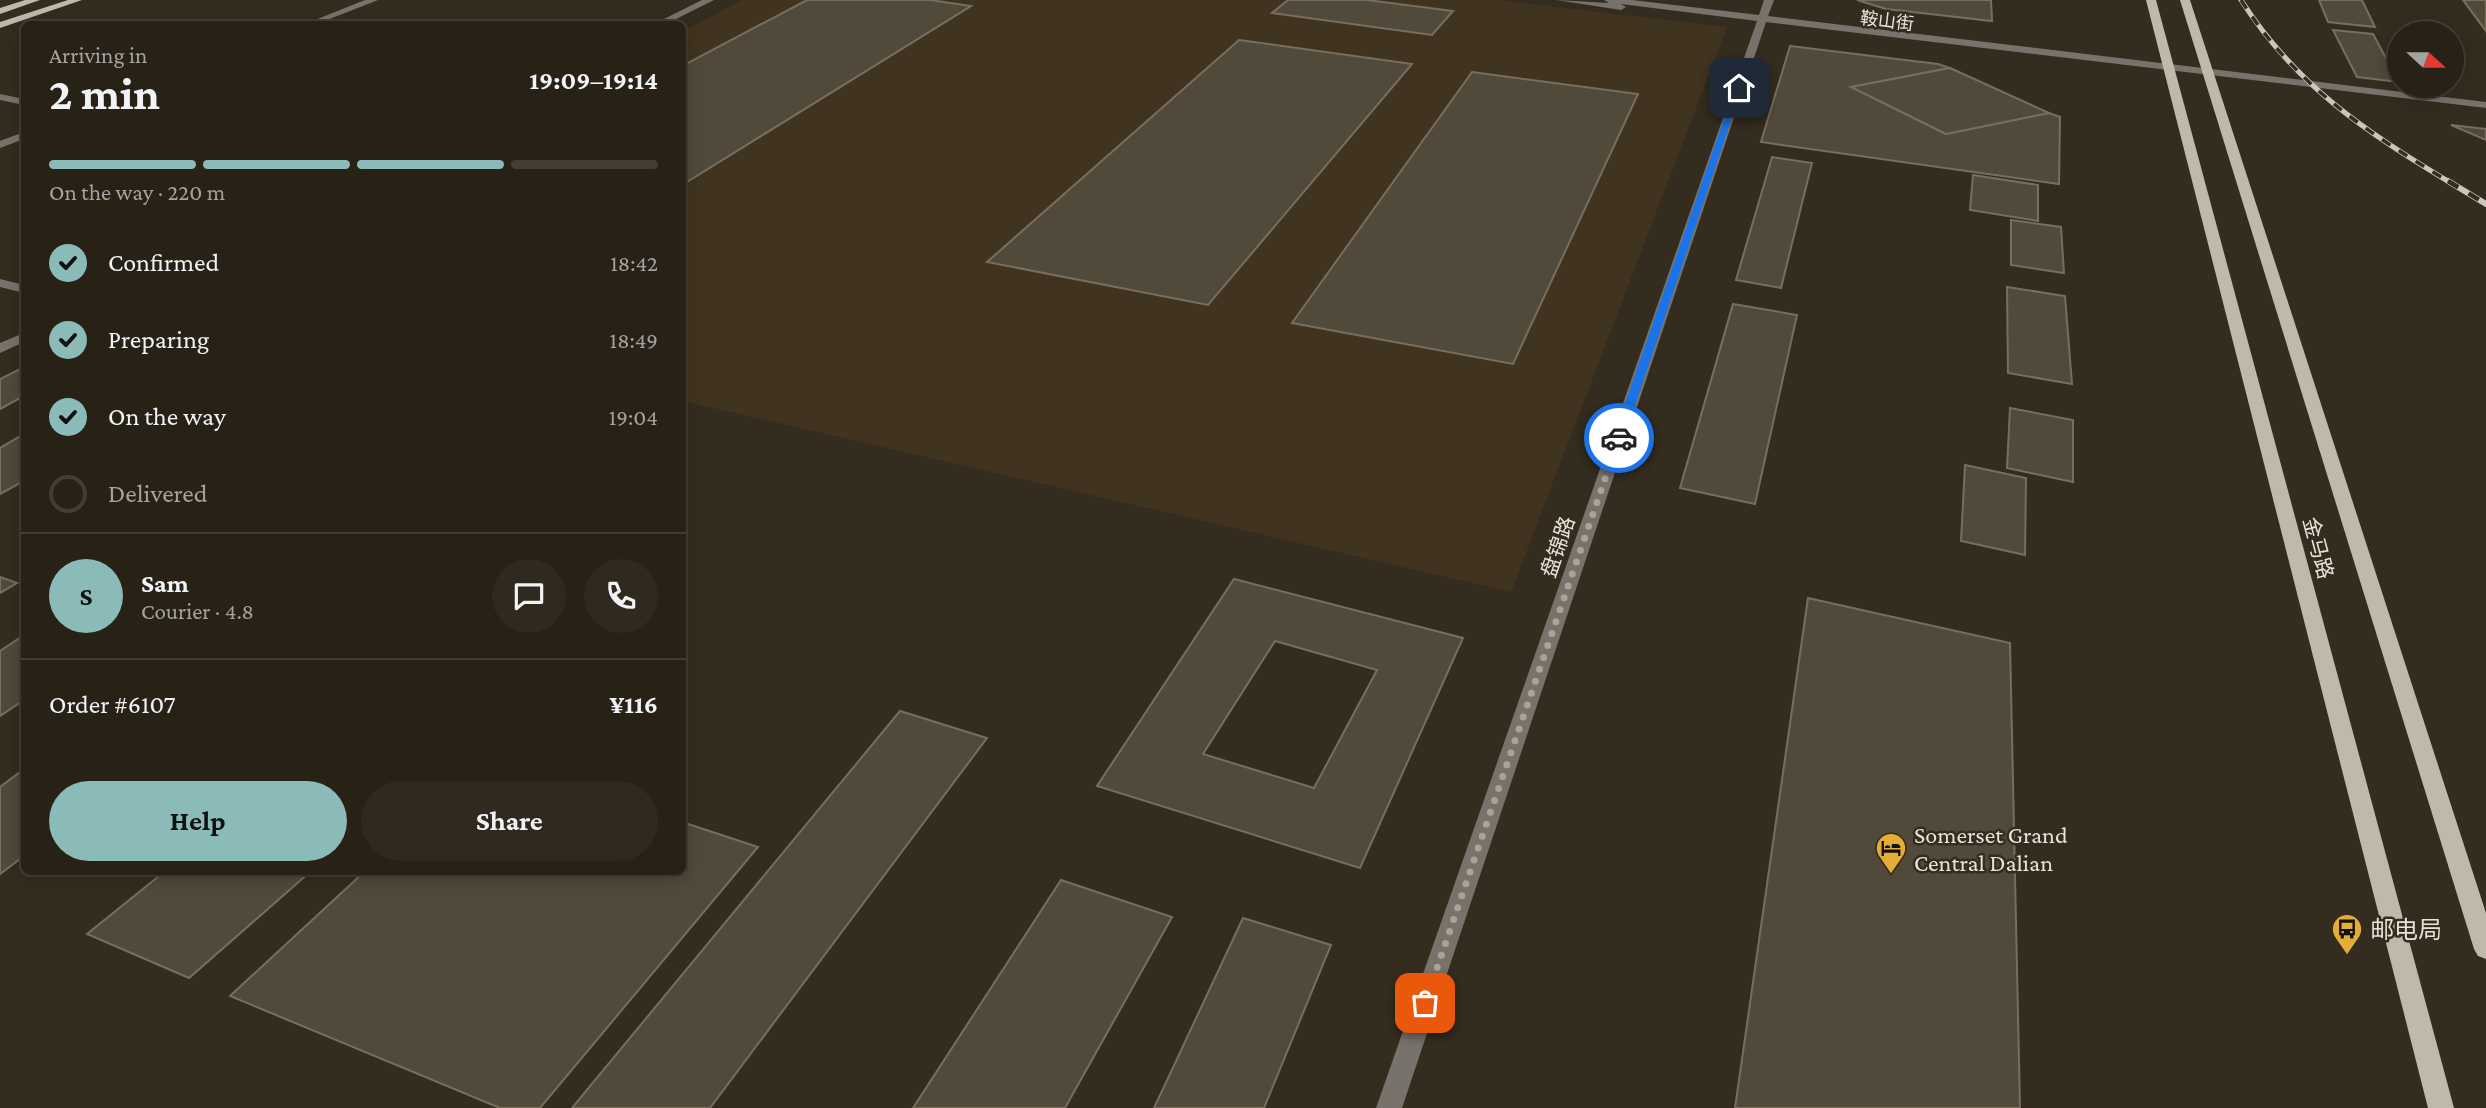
<!DOCTYPE html>
<html lang="en">
<head>
<meta charset="utf-8">
<style>
	body { margin:0; font-family:"Crimson Pro","Noto Sans SC",serif; background:#2f291f; color:#f1f3f6; height:100vh; display:flex; flex-direction:column; font-size:26px; white-space:nowrap }
	* { box-sizing:border-box; margin:0 }
	p { font-size:23px; color:#a4a3a1 }
	.icon { flex:none; width:38px; height:38px; fill:none; stroke:currentColor; stroke-width:2; stroke-linecap:round; stroke-linejoin:round }
	.map { position:relative; flex:1; overflow:hidden }
	.side { position:absolute; left:21px; top:21px; width:665px; height:854px; display:flex; flex-direction:column; background:#272116; border-radius:10px; box-shadow:0 4px 18px #0003,0 0 0 2px #433e35 }
	.side>* { flex:none }
	.needle { width:46px; rotate:111deg }
	.controls { position:absolute; left:2387px; top:21px; display:grid; gap:14px }
	.controls a { display:grid; place-items:center; width:77px; height:77px; border-radius:50%; background:#272116; box-shadow:0 4px 18px #0003,0 0 0 2px #433e35; font-size:35px }
	.pin { position:absolute; display:grid; place-items:center; width:60px; height:60px; color:#fff; margin:-30px; border-radius:14px; box-shadow:0 4px 10px #0006 }
	.courier { position:absolute; display:grid; place-items:center; width:70px; height:70px; margin:-35px; border:5px solid #1a73e8; border-radius:50%; background:#fff; color:#222; box-shadow:0 2px 9px #0007 }
	.headline em { font-style:normal; font-weight:700 }
	.headline div { display:flex; flex-direction:column-reverse }
	.headline { display:flex; align-items:center; justify-content:space-between; height:119px; padding:0 28px }
	h1 { font-size:46px; font-weight:700; line-height:52px }
	.bar { display:grid; grid-template-columns:repeat(4,1fr); gap:10px 7px; align-content:center; height:84px; padding:0 28px }
	.bar i { height:9px; border-radius:5px; background:#433e35 }
	.bar .current { background:#8bbbb9 }
	.bar p { grid-column:span 4 }
	.line { display:flex; align-items:center; gap:18px; padding:0 28px; border-top:2px solid #433e35 }
	.line div { flex:1 }
	.round { display:grid; place-items:center; flex:none; width:74px; height:74px; border-radius:37px; background:#2f291f }
	ol { padding:0 28px; list-style:none }
	li { display:flex; align-items:center; gap:21px; height:77px }
	li p { margin-inline-start:auto }
	li .icon { padding:7px; border-radius:50%; background:#8bbbb9; color:#111; stroke-width:4 }
	li:last-child { color:#a4a3a1 }
	li i { width:38px; height:38px; border:4px solid #433e35; border-radius:50% }
	.cta { display:flex; gap:14px; margin-top:auto; padding:14px 28px }
	.cta a { flex:1; height:80px; border-radius:42px; background:#8bbbb9; color:#111; font-size:28px; font-weight:700; line-height:80px; text-align:center }
	.cta a+a { background:#2f291f; color:#f1f3f6 }
	.map>svg:first-child { display:block }
	.built { fill:#403420 }
	.building { fill:#51493a; stroke:#776e5e; stroke-width:2; fill-rule:evenodd }
	.lines { fill:none; stroke-linecap:round; stroke-linejoin:round }
	.minor { fill:#77736b; fill-rule:evenodd }
	.major { fill:#c0b8a9; fill-rule:evenodd }
	.rail-far1-casing { stroke:#cbc5bc; stroke-width:5 }
	.rail-casing { stroke:#cbc5bc; stroke-width:6 }
	.rail-far1 { stroke:#342c1e; stroke-width:3.5; stroke-dasharray:10; stroke-linecap:butt }
	.rail { stroke:#342c1e; stroke-width:4.5; stroke-dasharray:12; stroke-linecap:butt }
	.route { fill:#1a73e8 }
	.done { stroke:#a9a398; stroke-width:7; stroke-dasharray:0 12.6 }
	.labels { text-anchor:middle; dominant-baseline:central; stroke-width:5; stroke-linejoin:round; paint-order:stroke }
	.far-street-label { font-size:18px; fill:#e8e3da; stroke:#342c1e }
	.street-label { font-size:21px; fill:#e8e3da; stroke:#342c1e }
	.near-poi-label { font-size:24px; fill:#e8e3da; stroke:#342c1e; text-anchor:start }
</style>
</head>
<body>
<div class="map">
<svg width="2486" height="1108" viewBox="0 0 2486 1108">
	<rect width="100%" height="100%" fill="#342c1e"/>
	<polygon class="built" points="743,0 1499,0 1727,27 1511,592 683,401 683,31"/>
	<g class="building">
		<polygon points="807,0 930,0 971,6 682,185 682,66"/>
		<polygon points="1288,0 1367,0 1453,11 1432,35 1272,13"/>
		<polygon points="1857,0 1991,0 1992,21 1886,9"/>
		<polygon points="2319,0 2362,0 2375,27 2328,22"/>
		<polygon points="2463,0 2486,0 2486,31"/>
		<polygon points="2333,30 2373,34 2399,82 2357,77"/>
		<polygon points="1239,40 1412,64 1208,305 987,262"/>
		<polygon points="1790,46 1938,64 1950,68 1851,87 1946,134 2049,113 2060,117 2059,184 1761,142"/>
		<polygon points="1950,68 2049,113 1946,134 1851,87"/>
		<polygon points="1472,72 1638,94 1513,364 1292,323"/>
		<polygon points="2451,125 2486,129 2486,140"/>
		<polygon points="1772,157 1812,163 1781,288 1736,280"/>
		<polygon points="1973,175 2038,185 2038,221 1970,210"/>
		<polygon points="2011,220 2061,227 2064,273 2011,265"/>
		<polygon points="2007,287 2065,296 2072,384 2008,373"/>
		<polygon points="1733,304 1797,315 1755,504 1680,488"/>
		<polygon points="24,367 24,396 0,409 0,379"/>
		<polygon points="2010,408 2073,420 2073,482 2007,468"/>
		<polygon points="24,434 24,481 0,494 0,448"/>
		<polygon points="1965,465 2026,478 2025,555 1961,541"/>
		<polygon points="0,577 17,583 0,593"/>
		<path d="M1234,579L1463,638L1360,868L1097,786ZM1275,641L1377,670L1314,788L1203,754Z"/>
		<polygon points="1808,598 2010,643 2020,1108 1735,1108"/>
		<polygon points="24,635 24,700 0,716 0,651"/>
		<polygon points="900,711 987,738 710,1108 572,1108"/>
		<polygon points="24,769 24,856 0,874 0,787"/>
		<polygon points="682,822 758,847 540,1108 500,1108 230,996 364,872 682,872"/>
		<polygon points="164,872 310,872 189,978 87,934"/>
		<polygon points="1061,880 1172,917 1065,1108 913,1108"/>
		<polygon points="1243,918 1331,945 1264,1108 1154,1108"/>
	</g>
	<g class="lines">
		<g class="minor">
			<polygon points="365,0 378,0 317,24 305,24"/>
			<polygon points="702,0 714,0 666,24 654,24"/>
			<polygon points="1556,0 1609,3 1604,0 1632,0 1759,15 1764,0 1774,0 1768,16 2486,102 2486,108 1766,22 1402,1108 1376,1108 1757,21 1621,4 1626,7 1621,10"/>
			<polygon points="0,94 24,99 24,105 0,100"/>
			<polygon points="24,132 24,139 0,148 0,141"/>
			<polygon points="0,279 24,285 24,293 0,287"/>
			<polygon points="24,333 24,342 0,353 0,343"/>
		</g>
		<g class="major">
			<polygon points="25,0 40,0 0,14 0,8"/>
			<polygon points="68,0 82,0 0,28 0,22"/>
			<polygon points="2146,0 2156,0 2454,1108 2428,1108"/>
			<polygon points="2180,0 2190,0 2486,913 2486,959 2478,956 2474,949"/>
		</g>
		<g class="rail-far1-casing">
			<path id="rail-far1" d="M2241,0C2296,86 2365,131 2451,183"/>
		</g>
		<g class="rail-casing">
			<polyline id="rail" points="2448,181 2486,204"/>
		</g>
		<use href="#rail-far1" class="rail-far1"/>
		<use href="#rail" class="rail"/>
	</g>
	<polygon class="route" points="1739,86 1742,88 1624,438 1615,440 1613,438 1735,88"/>
	<g class="lines">
		<polyline class="done" points="1425,1003 1619,438"/>
	</g>
	<defs>
		<g id="hotel-pin" transform="scale(1.575)"><path d="M0 17L-7.5 6A9.5 9.5 0 1 1 7.5 6Z" fill="#e5ad35" stroke="#342c1e"/><path d="M-6-4.5h1.5V1H6V5H4.5V3h-9V5H-6ZM-4 0a1.8 1.8 0 1 1 3.6 0ZM.5 0V-2.5h3Q6-2.5 6 0Z" fill="#111"/></g>
		<g id="bus-pin" transform="scale(1.575)"><path d="M0 17L-7.5 6A9.5 9.5 0 1 1 7.5 6Z" fill="#e5ad35" stroke="#342c1e"/><path d="M-5-6H5V4H4V6H2V4H-2V6H-4V4H-5ZM-3.5-4V0h7V-4ZM-3.5 1.2v1.5H-2V1.2ZM2 1.2v1.5H3.5V1.2Z" fill="#111"/></g>
	</defs>
	<g fill-rule="evenodd">
		<use href="#hotel-pin" x="1891" y="848"/>
		<use href="#bus-pin" x="2347" y="929"/>
	</g>
	<g class="labels">
		<g class="far-street-label">
			<text transform="translate(1887 21) rotate(7)">鞍山街</text>
		</g>
		<g class="street-label">
			<text transform="translate(1558 547) rotate(-71)">盘锦路</text>
			<text transform="translate(2318 548) rotate(75)">金马路</text>
		</g>
		<g class="near-poi-label">
			<text x="1914" y="834">Somerset Grand<tspan x="1914" dy="28">Central Dalian</tspan></text>
			<text x="2370" y="929">邮电局</text>
		</g>
	</g>
</svg>
<div class="controls">
<a><svg class="needle" viewBox="-14 -14 28 28"><path d="M0-13l5 13h-10z" fill="#e53935"/><path d="M0 13l5-13h-10z" fill="#a4a3a1"/></svg></a>
</div>
<div class="pin" style="left:1425px;top:1003px;background:#ea580c"><svg class="icon" aria-label="bag" viewBox="0 0 24 24"><path d="M5 8h14l-1 12H6zM9 8a3 3 0 0 1 6 0"/></svg></div>
<div class="pin" style="left:1739px;top:88px;background:#1f2937"><svg class="icon" aria-label="home" viewBox="0 0 24 24"><path d="M3 11l9-7 9 7M6 9v11h12V9"/></svg></div>
<div class="courier" style="left:1619px;top:438px"><svg class="icon" aria-label="car" viewBox="0 0 24 24"><path d="M5 17H2v-5l4-1 3-4h7l3 4 3 1v5h-3M9 17h6M6 11h13"/><circle cx="7" cy="17" r="2"/><circle cx="17" cy="17" r="2"/></svg></div>
<section class="side">
<div class="headline"><div><h1>2 min</h1><p>Arriving in</p></div><em>19:09–19:14</em></div>
<div class="bar"><i class="current"></i><i class="current"></i><i class="current"></i><i></i><p>On the way · 220 m</p></div>
<ol>
<li><svg class="icon" aria-label="check" viewBox="0 0 24 24"><path d="M5 12l5 5 9-10"/></svg>Confirmed<p>18:42</p></li>
<li><svg class="icon" aria-label="check" viewBox="0 0 24 24"><path d="M5 12l5 5 9-10"/></svg>Preparing<p>18:49</p></li>
<li><svg class="icon" aria-label="check" viewBox="0 0 24 24"><path d="M5 12l5 5 9-10"/></svg>On the way<p>19:04</p></li>
<li><i></i>Delivered</li>
</ol>
<div class="line" style="height:126px"><b class="round" style="background:#8bbbb9;color:#111">S</b><div><b>Sam</b><p>Courier · 4.8</p></div><a class="round"><svg class="icon" aria-label="chat" viewBox="0 0 24 24"><path d="M4 5h16v11H9l-5 4z"/></svg></a><a class="round"><svg class="icon" aria-label="phone" viewBox="0 0 24 24"><path d="M5 4h4l2 5-3 2q2 4 5 5l2-3 5 2v4C11 20 4 13 5 4z"/></svg></a></div>
<div class="line" style="height:91px"><div>Order #6107</div><b>¥116</b></div>
<div class="cta"><a>Help</a><a>Share</a></div>
</section>
</div>
</body>
</html>
